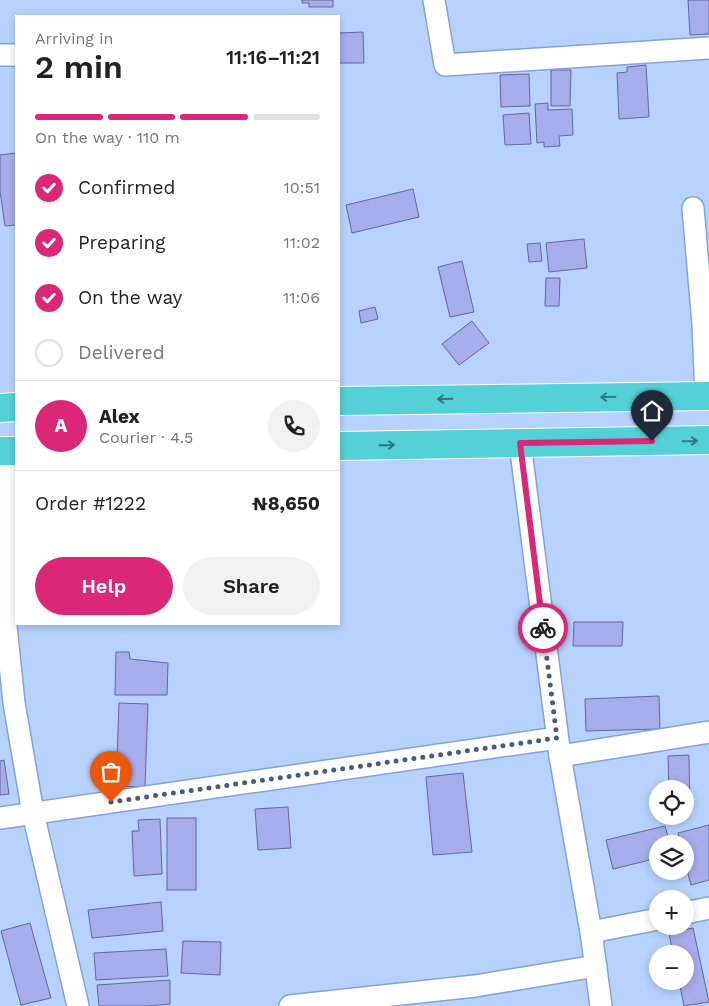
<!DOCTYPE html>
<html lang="en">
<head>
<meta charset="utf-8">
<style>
	body { margin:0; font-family:"Work Sans",sans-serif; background:#f2f2f2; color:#222; height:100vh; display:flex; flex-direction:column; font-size:19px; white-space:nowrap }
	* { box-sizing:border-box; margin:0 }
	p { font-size:16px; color:#767676 }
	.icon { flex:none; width:28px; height:28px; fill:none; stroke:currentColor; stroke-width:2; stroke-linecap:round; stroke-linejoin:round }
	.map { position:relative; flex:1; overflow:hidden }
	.sheet { position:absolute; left:15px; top:15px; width:325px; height:610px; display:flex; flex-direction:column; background:#fff; border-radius:0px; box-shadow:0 2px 8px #0003 }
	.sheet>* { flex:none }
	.controls { position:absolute; left:649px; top:780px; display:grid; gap:10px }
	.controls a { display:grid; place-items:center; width:45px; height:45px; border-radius:50%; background:#fff; box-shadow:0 2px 8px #0003; font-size:25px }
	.pin { position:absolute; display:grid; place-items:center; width:42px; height:42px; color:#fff; margin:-51px -21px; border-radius:50% 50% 50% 0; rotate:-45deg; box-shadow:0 0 5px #0007 }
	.pin .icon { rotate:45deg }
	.courier { position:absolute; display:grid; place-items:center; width:50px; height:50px; margin:-25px; border:4px solid #db2777; border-radius:50%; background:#fff; color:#222; box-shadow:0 1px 6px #0007 }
	.summary em { font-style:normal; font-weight:600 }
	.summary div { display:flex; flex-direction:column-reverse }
	.summary { display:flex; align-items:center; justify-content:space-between; height:85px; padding:0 20px }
	h1 { font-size:32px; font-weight:600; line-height:38px }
	.bar { display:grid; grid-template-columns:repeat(4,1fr); gap:8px 5px; align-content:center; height:60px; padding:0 20px }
	.bar i { height:6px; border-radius:4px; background:#e0e0e0 }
	.bar .selected { background:#db2777 }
	.bar p { grid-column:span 4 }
	.line { display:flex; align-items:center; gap:12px; padding:0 20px; border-top:1px solid #e0e0e0 }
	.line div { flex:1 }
	.round { display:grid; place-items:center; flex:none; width:52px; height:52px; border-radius:26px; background:#f2f2f2 }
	ol { padding:0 20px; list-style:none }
	li { display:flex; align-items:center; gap:15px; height:55px }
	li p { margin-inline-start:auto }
	li .icon { padding:5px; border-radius:50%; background:#db2777; color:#fff; stroke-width:4 }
	li:last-child { color:#767676 }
	li i { width:28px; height:28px; border:2px solid #e0e0e0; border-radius:50% }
	.primary-button { display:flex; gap:10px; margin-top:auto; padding:10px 20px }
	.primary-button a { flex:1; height:58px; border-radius:30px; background:#db2777; color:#fff; font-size:20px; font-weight:600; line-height:58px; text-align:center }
	.primary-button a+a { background:#f2f2f2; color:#222 }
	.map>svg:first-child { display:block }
	.building { fill:#a7aceb; stroke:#63679d }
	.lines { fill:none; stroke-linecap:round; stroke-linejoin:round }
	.minor-casing { stroke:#84a4d8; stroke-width:24 }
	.highway-casing { stroke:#fff; stroke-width:30 }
	.minor { stroke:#fff; stroke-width:21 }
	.highway { stroke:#54d1d7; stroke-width:28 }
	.oneway { stroke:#327784 }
	.done { stroke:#4b5c79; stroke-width:5; stroke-dasharray:0 9 }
	.route { stroke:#db2777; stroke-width:6 }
</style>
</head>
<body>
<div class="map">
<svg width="709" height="1006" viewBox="0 0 709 1006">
	<rect width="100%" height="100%" fill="#b7d2fe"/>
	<g class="building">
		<polygon points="302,0 333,0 333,7 309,7 309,3 302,3"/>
		<polygon points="688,0 709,0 709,34 690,35"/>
		<polygon points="363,32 364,63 339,63 339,33"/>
		<polygon points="646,65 649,117 619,119 617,73 627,72 627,67"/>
		<polygon points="551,70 571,70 570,106 551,106"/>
		<polygon points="529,74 530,106 501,107 500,75"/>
		<polygon points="548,103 548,110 572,109 573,135 559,136 560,146 544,147 544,142 537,143 535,104"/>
		<polygon points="529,113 531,144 505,145 503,115"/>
		<polygon points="16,153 16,225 5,226 0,191 0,155"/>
		<polygon points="413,189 419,217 352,233 346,205"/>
		<polygon points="584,239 587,268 549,272 546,243"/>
		<polygon points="540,243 542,261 529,262 527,244"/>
		<polygon points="462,261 474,312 450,317 438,267"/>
		<polygon points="546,278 560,278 559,306 545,306"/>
		<polygon points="375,307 378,319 361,323 359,311"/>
		<polygon points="472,321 489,343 459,365 442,344"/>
		<polygon points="574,622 623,622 622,646 573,646"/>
		<polygon points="116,652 129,652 130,659 168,663 167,695 115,695"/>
		<polygon points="659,696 660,729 586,731 585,699"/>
		<polygon points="119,703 148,704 145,787 116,786"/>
		<polygon points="689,755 690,814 685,814 685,789 669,789 668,756"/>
		<polygon points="4,760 9,794 0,795 0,761"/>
		<polygon points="463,773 472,852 433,855 426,777"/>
		<polygon points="288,807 291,848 258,850 255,809"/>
		<rect x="167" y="818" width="29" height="72"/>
		<polygon points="160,819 162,874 134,876 132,831 139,831 138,820"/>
		<polygon points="709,825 709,880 691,885 685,862 685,844 681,844 678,833"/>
		<polygon points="665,826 670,844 658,844 658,858 613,869 606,840"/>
		<polygon points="161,902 163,931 92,938 88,910"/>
		<polygon points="30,923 51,998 21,1005 1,931"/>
		<polygon points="693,928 709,1002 684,1006 679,981 685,981 685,954 673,954 669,933"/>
		<polygon points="183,941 221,942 220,975 181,973"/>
		<polygon points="166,949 168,976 96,980 94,953"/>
		<polygon points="170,980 170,1004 148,1006 99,1006 97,985"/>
	</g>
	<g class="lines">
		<g class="minor-casing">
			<g id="minor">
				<polyline points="434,0 445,65 709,48"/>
				<polyline points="0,55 16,55"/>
				<polyline points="693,208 703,324 706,396"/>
				<polyline points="520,443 560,756 591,932 601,1006"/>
				<polyline points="9,451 5,558 6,626 14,703 33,813 78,1006"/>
				<polyline points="560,756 709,732"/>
				<polyline points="0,818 557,738"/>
				<polyline points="685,913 709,908"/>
				<polyline points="591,932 658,919"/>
				<polyline points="290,1006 475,986 596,966"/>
			</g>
		</g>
		<g class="highway-casing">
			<g id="highway">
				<polyline points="339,401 709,396"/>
				<polyline points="0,408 16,407"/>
				<polyline points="339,446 709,440"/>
				<polyline points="0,451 16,451"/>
			</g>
		</g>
		<use href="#minor" class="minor"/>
		<use href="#highway" class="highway"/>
	</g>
	<defs><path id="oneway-shaft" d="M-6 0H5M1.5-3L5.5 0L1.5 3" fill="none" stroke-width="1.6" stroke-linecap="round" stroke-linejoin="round" transform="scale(1.25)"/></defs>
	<g class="oneway">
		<use href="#oneway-shaft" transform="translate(608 397) rotate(179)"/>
		<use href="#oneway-shaft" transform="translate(445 399) rotate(179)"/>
		<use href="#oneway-shaft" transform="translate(690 441) rotate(-1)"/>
		<use href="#oneway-shaft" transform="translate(387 445) rotate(-1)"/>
	</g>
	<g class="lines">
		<polyline class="done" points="111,802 557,738 543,628"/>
		<polyline class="route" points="543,628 520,443 652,441"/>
	</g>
</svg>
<div class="controls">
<a><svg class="icon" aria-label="locate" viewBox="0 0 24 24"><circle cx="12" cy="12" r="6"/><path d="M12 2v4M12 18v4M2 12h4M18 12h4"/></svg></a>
<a><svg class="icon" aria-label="layers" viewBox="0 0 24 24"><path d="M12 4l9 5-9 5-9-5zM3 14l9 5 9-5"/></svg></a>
<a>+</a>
<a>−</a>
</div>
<div class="pin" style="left:111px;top:802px;background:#ea580c"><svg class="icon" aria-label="bag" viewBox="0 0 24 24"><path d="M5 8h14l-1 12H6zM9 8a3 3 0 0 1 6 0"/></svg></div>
<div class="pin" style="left:652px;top:441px;background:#1f2937"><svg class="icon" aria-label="home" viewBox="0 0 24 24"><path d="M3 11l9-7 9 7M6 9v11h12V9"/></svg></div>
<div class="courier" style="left:543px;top:628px"><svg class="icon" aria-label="bike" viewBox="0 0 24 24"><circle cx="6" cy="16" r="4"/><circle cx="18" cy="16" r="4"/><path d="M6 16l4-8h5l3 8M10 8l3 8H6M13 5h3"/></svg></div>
<section class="sheet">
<div class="summary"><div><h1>2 min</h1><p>Arriving in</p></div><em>11:16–11:21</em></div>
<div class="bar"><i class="selected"></i><i class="selected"></i><i class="selected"></i><i></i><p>On the way · 110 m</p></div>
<ol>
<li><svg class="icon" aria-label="check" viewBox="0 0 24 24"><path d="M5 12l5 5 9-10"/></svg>Confirmed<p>10:51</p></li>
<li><svg class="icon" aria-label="check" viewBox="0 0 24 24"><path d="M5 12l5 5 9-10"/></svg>Preparing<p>11:02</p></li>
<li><svg class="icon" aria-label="check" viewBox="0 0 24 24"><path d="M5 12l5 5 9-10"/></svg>On the way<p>11:06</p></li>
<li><i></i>Delivered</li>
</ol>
<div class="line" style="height:90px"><b class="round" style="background:#db2777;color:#fff">A</b><div><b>Alex</b><p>Courier · 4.5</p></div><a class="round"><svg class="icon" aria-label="phone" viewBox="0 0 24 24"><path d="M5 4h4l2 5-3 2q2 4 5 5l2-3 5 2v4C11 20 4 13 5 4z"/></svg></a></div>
<div class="line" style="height:65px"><div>Order #1222</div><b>₦8,650</b></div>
<div class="primary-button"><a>Help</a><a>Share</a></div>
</section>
</div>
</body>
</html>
